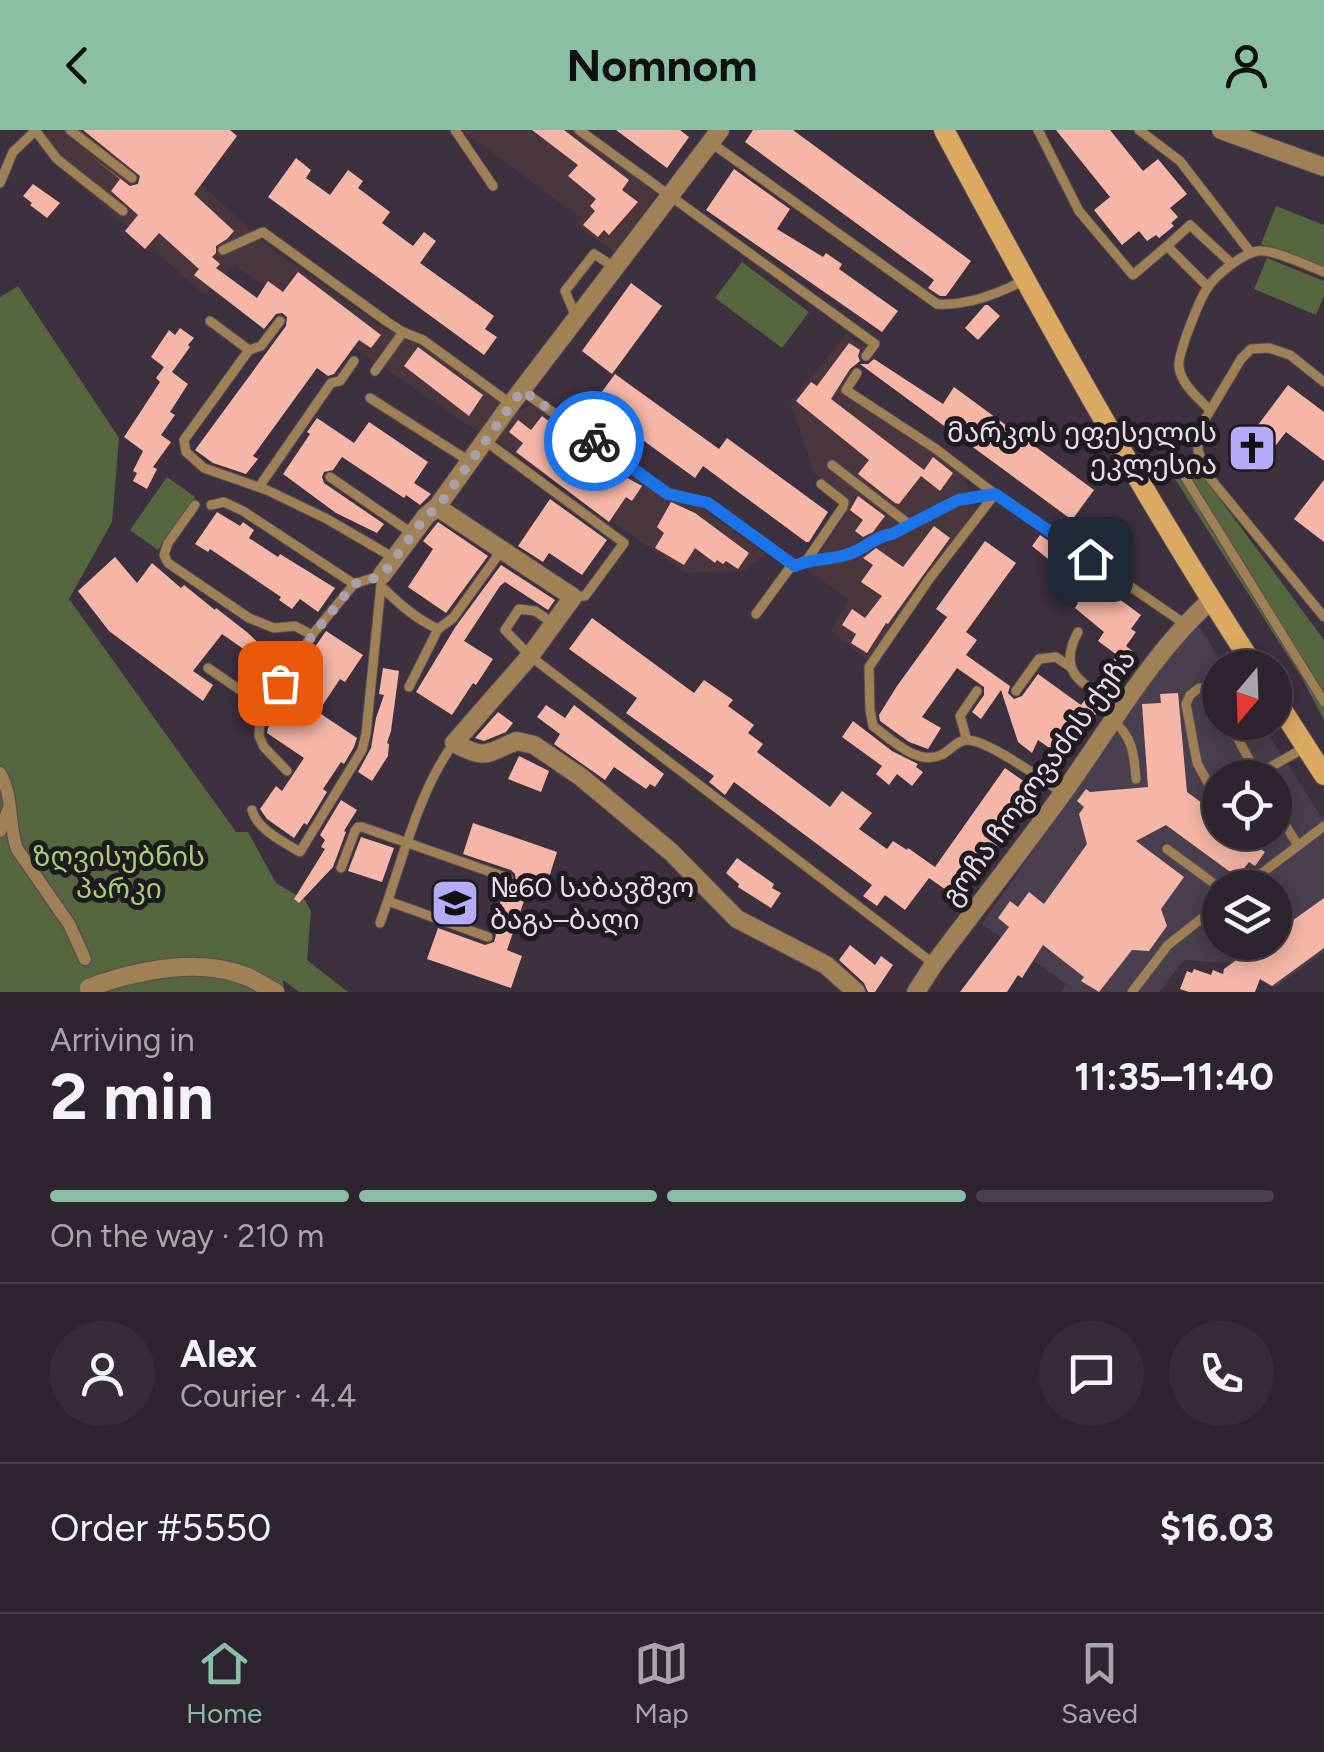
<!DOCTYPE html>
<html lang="en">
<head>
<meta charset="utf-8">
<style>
	body { margin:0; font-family:Figtree,"Noto Sans Georgian",sans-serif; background:#362c37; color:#f1f3f6; height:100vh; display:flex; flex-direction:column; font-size:38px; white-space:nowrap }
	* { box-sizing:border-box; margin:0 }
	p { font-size:32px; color:#a7a4aa }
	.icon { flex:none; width:55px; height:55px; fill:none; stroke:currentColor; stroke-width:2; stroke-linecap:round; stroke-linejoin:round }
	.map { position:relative; height:862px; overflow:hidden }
	.side { display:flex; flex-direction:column; background:#2e242f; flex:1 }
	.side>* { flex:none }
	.needle { width:65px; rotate:199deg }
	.controls { position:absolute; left:1202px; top:520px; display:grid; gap:20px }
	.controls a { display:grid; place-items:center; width:90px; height:90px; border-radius:50%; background:#2e242f; box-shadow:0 5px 25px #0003,0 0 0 2px #49414b; font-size:50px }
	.pin { position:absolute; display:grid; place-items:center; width:85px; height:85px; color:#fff; margin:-42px; border-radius:20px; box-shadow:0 5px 15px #0006 }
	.courier { position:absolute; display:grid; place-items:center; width:100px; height:100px; margin:-50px; border:8px solid #1a73e8; border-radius:50%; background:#fff; color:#222; box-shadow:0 2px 12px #0007 }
	.headline em { font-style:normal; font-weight:700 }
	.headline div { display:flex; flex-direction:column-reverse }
	.headline { display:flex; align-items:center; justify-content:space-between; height:170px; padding:0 50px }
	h1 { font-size:65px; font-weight:700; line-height:75px }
	.bar { display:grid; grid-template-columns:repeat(4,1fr); gap:15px 10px; align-content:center; height:120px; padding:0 50px }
	.bar i { height:12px; border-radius:8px; background:#49414b }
	.bar .current { background:#8abfa5 }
	.bar p { grid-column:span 4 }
	.line { display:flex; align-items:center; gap:25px; padding:0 50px; border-top:2px solid #49414b }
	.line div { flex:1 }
	.round { display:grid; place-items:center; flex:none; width:105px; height:105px; border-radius:52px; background:#362c37 }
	header { display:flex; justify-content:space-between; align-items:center; height:130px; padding:0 50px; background:#8abfa5; color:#111; font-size:45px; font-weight:700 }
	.tab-bar { display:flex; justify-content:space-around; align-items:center; height:140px; border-top:2px solid #49414b; background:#2e242f; font-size:28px; color:#a7a4aa }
	.tab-bar a { display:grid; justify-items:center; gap:5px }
	.tab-bar .current { color:#8abfa5 }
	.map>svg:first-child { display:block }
	.commercial { fill:#493f4e; fill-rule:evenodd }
	.industrial { fill:#4a373e }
	.green { fill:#56673f }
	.building { fill:#f5b6a7 }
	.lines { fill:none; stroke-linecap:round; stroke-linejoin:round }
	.service-casing { stroke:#584c5a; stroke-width:11 }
	.pedestrian-casing { stroke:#584c5a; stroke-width:15 }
	.minor-casing { stroke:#584c5a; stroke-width:20 }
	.secondary-casing { stroke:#584c5a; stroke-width:22 }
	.service { stroke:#a08055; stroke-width:9 }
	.pedestrian { stroke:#a08055; stroke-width:12 }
	.minor { stroke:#a08055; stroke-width:18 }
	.secondary { stroke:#dca963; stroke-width:20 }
	.minor-bridge-casing { stroke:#584c5a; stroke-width:20; stroke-linecap:butt }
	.minor-bridge { stroke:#a08055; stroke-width:18 }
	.done { stroke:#aaa0ac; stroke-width:10; stroke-dasharray:0 18 }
	.route { stroke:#1a73e8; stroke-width:12 }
	.labels { text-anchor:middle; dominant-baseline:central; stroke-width:10; stroke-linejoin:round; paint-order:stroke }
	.poi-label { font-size:28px; fill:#e5dde7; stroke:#201b21; text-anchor:end }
	.street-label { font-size:28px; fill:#e5dde7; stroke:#201b21 }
	.park-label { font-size:28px; fill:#aacf72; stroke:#201b21 }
</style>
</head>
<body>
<header><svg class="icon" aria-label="back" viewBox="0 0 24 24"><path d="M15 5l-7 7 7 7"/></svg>Nomnom<svg class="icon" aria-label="person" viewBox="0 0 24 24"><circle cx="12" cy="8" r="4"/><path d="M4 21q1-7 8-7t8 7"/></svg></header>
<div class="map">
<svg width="1324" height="862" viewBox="0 0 1324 862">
	<rect width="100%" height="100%" fill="#3d303f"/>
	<path class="commercial" d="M1192,492L1200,498L1225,537L1220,538V592L1261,593L1324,691V822L1274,858L1229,833L1184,830L1159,862H1061L1066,854L982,794ZM1220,648H1275V702H1220ZM1220,758H1275V812H1220Z"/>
	<g class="industrial">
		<polygon points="48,0 136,0 179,33 264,113 384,199 416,210 500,272 481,304 234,135 205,165 37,17"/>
		<polygon points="461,0 574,0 657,63 615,122 576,95 581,88"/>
		<polygon points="847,204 867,219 845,254 962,342 976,379 868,531 831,501 849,470 807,440 846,385 847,372 815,344 790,272"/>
		<polygon points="533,274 662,366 698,376 765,424 744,441 686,443 494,309 511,285"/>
	</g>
	<g class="green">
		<polygon points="1276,76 1324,95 1324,139 1261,114"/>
		<polygon points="1267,128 1324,151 1324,166 1316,185 1254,159"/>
		<polygon points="742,132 809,182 782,218 715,168"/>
		<polygon points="18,156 119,308 112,392 69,469 236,702 248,702 276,753 305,770 311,781 307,830 348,862 299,862 283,850 284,862 0,862 0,167"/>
		<polygon points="1192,331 1324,510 1324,590 1302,548 1173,346"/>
		<polygon points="167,347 195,367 158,420 130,400"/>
	</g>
	<g class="building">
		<polygon points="83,0 230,0 237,6 194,64 234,101 227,109 216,116 216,123 212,127 220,134 216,138 257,168 268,151 283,162 298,142 381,205 371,218 359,210 334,244 328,246 317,238 253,326 258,329 246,344 213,333 195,320 286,196 287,187 282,183 276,184 264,199 194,145 199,139 159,103 145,119 125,101 138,85 111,61 120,49 88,24 130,56 138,54 140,46"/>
		<polygon points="532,0 564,0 629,50 622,60 638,72 609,105 604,100 598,107 583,95 595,81 590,76 596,69 568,46 578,35"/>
		<polygon points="616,0 680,0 689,7 667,38"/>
		<polygon points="753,0 793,0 971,131 946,166 940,166 928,158 934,150 745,12"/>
		<polygon points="1056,0 1110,0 1143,41 1158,29 1187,64 1170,78 1178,87 1171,93 1174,96 1159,108 1156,105 1147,111 1139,101 1122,115 1094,80 1110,67"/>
		<polygon points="296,28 311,40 306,48 330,65 348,40 363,51 358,58 390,82 382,93 413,116 424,102 436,111 420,133 494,186 485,199 497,207 484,225 268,67"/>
		<polygon points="734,39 790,79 777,99 823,127 826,123 842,134 839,139 898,181 882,202 706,80"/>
		<polygon points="33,54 60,73 47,88 30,75 32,73 23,66"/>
		<polygon points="631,153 662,176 612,244 582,221"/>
		<polygon points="985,175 988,175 1000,186 978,210 965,198"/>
		<polygon points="180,198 194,208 188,215 190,217 172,242 188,254 170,282 175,285 161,305 171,312 153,337 157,339 147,359 133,351 137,343 133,341 143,321 124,307 160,252 156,248 164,237 151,227 169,200 175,205"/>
		<polygon points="849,213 860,220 858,226 860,231 850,239 831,269 924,340 933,327 953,343 940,361 921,346 899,374 895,373 858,344 869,330 796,271 811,252 817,256"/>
		<polygon points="418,217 483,265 469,286 404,236"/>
		<polygon points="874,229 943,274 954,257 1094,360 1072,390 860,234 868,234"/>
		<polygon points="615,244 719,319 727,308 828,382 809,412 806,412 703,336 695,348 593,274"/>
		<polygon points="1288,255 1324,282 1324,331 1286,302 1255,342 1229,322 1250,295 1255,299"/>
		<polygon points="542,286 620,344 642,356 632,371 626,367 609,392 516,322 523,313 509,302 518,290 531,300"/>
		<polygon points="317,288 354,313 369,292 428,332 414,353 431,364 420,375 406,365 404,368 342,327 333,340 324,342 322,347 324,353 384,394 377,403 336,383 283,344 310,304 307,302"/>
		<polygon points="1324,350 1324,412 1294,389"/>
		<polygon points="858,366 885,386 873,402 863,407 855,401 863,390 850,380"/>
		<polygon points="550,369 607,410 582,445 549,423 543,432 518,416"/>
		<polygon points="671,372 695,383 749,423 738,439 726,431 723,434 717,430 715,433 695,418 684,435 655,418 664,403 657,397"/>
		<polygon points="217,382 240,396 243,392 254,400 249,408 278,427 280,424 335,458 318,482 300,469 292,479 279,470 281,467 210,419 208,422 195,414"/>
		<polygon points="438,392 488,426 446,483 408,457 433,419 423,411"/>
		<polygon points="934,396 950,408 888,494 886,493 867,523 851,513 856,504 842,495 852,479 865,488 882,466 861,452 873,435 863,428 876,418 903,437"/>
		<polygon points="1040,405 1068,424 1058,437 1032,416"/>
		<polygon points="985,411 1016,433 966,502 977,510 966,525 1010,556 1008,563 1014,569 1022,566 1038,544 1081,575 1088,566 1102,575 1091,591 1088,589 1068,618 1048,617 1038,610 1032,623 1018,612 1001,560 981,589 972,582 984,565 984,557 957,538 922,587 941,598 928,619 909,612 880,591 879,585 897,556 947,487 936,479"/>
		<polygon points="115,427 137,453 152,433 181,458 184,455 215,480 216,478 248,503 276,530 269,537 222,504 193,541 213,555 203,571 109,501 78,461"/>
		<polygon points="501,435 555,470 548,480 505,452 500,456 464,511 493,529 476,555 473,553 452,585 416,562 456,496"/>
		<polygon points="1060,436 1109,467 1111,463 1141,485 1131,499 1136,502 1126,516 1136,524 1111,562 1097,553 1117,525 1098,511 1104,502 1075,478 1078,473 1063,461 1065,458 1051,450"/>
		<polygon points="592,488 694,563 704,550 733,570 728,576 754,595 748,603 763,614 757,622 830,677 842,661 872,683 859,699 887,719 893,711 907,720 908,718 935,737 1005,638 1036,660 959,769 929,748 905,780 885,765 877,776 863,766 872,755 734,652 725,665 709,652 714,646 626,583 637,568 569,519"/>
		<polygon points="326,501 363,525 345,552 340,549 318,582 357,608 354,617 344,634 341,632 323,659 327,662 307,695 304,693 294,708 267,689 260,679 276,656 282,661 304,628 267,603 268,598 313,531 308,527"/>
		<polygon points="383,538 399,541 391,601 387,613 389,614 388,626 372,651 358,642 371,618 376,588 384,565 379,564"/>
		<polygon points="1178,563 1187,662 1220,686 1220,702 1242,702 1260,716 1259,718 1265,722 1255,736 1249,732 1237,747 1166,695 1136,711 1184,747 1161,779 1167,796 1149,821 1132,820 1099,862 1081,851 1084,847 1043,815 1022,848 1018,845 1007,862 960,862 1009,797 998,788 1010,771 1018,777 1029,762 1044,774 1087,714 1079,684 1084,677 1077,671 1086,659 1090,662 1148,657 1142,574 1161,573 1160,564"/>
		<polygon points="546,575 565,588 574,575 664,644 655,657 650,654 646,659 614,637 605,650 554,614 560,604 537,587"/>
		<polygon points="498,582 513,593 506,602 484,611 475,608"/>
		<polygon points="853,591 892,621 918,634 916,637 923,642 912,656 897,644 889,655 876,644 882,636 842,607"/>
		<polygon points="519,626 549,641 541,662 508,649"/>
		<polygon points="341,670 357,680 344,701 346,702 333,737 299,773 294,769 325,719 321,717 325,710 320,705"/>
		<polygon points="473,693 557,722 547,754 532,748 507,820 522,826 511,858 427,829 438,798 485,815 494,812 496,805 491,799 506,756 512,755 516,750 515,744 511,740 463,724"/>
		<polygon points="361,707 394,718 382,752 348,741"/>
		<polygon points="737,728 774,754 772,758 781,763 771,778 738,757 739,754 726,743"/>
		<polygon points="1324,768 1324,818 1272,856 1260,849 1255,862 1189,862 1180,859 1187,841 1192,843 1194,839 1211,845 1213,840 1223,844 1224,839 1261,812 1275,812 1275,803"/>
		<polygon points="850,815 875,835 881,826 893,835 875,862 868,862 864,853 839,830"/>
	</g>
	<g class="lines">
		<g class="service-casing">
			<g id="service">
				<polyline points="35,0 57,29 123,81"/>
				<polyline points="70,0 132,48"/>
				<polyline points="455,0 493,56"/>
				<polyline points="579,0 875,214 866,226"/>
				<polyline points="1038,0 1079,81 1133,145 1167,116 1208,157"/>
				<polyline points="1139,0 1180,31 1251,123"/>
				<path d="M710,12L937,174C967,176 997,164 1025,150"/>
				<polyline points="0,53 13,22 35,1"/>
				<polyline points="1167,116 1190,95 1232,134"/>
				<polyline points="223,120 263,102 386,191 403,202 423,210 511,274"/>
				<polyline points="576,187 565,161 594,124 614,137"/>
				<polyline points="210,191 249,220"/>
				<polyline points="280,191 261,216 249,220 184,310 186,322 204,338 267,360 327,389 394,428"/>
				<polyline points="375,241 403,202"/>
				<polyline points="857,243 846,260 936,319 995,364 1185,494"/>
				<polyline points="1324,252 1290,225 1269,218 1251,219 1241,229 1198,301 1198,321 1209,347 1324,487"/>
				<polyline points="521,260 668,363 708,373 795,436 807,430 843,377 844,372 821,354"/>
				<polyline points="370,268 469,331"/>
				<path d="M1210,280C1198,268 1181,254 1179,237C1177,225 1200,168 1208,157C1216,145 1243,123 1258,121C1273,119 1308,136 1324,142"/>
				<polyline points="484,310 624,413 585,466 573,467"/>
				<polyline points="832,335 910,395"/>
				<polyline points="330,347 413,404"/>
				<polyline points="1185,347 1324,572"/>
				<polyline points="259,357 331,253 340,251 354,231"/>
				<path d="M995,364L930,448L869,537L870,580L873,596C891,609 917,636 941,625C950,621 957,610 967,610C988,610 1044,651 1063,663"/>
				<polyline points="195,375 168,413 164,425 168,433 249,488 274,498 295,496 312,505"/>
				<polyline points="211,375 224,372 243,381 354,454"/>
				<path d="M807,430C823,430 840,429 855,421C869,415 877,406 892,404L958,370L995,364"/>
				<path d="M382,457C399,474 416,489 438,499L453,488L501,421"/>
				<polyline points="756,484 789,439 795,436"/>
				<polyline points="553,493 535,481 519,479 505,500 530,526 934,834"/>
				<path d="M1078,502C1054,547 1088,555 1121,578"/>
				<polyline points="208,538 265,577"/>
				<polyline points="409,557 438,499"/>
				<polyline points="1016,561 1039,529 1056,527 1069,536"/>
				<polyline points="1220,576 1211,559 1199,558 1190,565 1186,574 1197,633 1220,674"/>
				<path d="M1112,590C1133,606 1134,625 1136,649"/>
				<polyline points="1229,592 1259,648"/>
				<polyline points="967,610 960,586 977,561"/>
				<polyline points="1258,644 1304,618"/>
				<polyline points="1275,678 1297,714"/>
				<path d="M252,680C258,700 282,711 300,722L362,620L366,604L382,445L354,454L312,505L265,577L260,592L259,606L264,617L287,641"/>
				<polyline points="1167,719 1220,758"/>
				<polyline points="341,738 355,701 358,697 362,697 508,748"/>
				<polyline points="1242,758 1324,696"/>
				<polyline points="388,771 488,807"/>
				<path d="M380,793C401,736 418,661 454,613"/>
				<polyline points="1132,862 1168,815 1220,774"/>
			</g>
		</g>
		<g class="pedestrian-casing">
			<g id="pedestrian">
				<path d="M0,643C14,668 8,694 17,719L69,794L85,829"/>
				<polyline points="0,701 9,678"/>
			</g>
		</g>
		<g class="minor-casing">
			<g id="minor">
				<polyline points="1221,0 1324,37"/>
				<path d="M437,377L573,467L530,526L454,613C487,631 486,623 517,611L534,615L581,647L671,722L737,789L826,835L856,862"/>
				<polyline points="382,445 426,386 437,377 511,274 720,0"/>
				<path d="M102,853C146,839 203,828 248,847C257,851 266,857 275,862"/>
				<path d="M916,862L934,834C977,777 1021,721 1063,663C1110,598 1151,524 1211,470"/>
			</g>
		</g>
		<g class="secondary-casing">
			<g id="secondary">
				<path d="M944,0C1042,183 1142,364 1255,538"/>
				<polyline points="1275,569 1324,645"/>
			</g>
		</g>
		<use href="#service" class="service"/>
		<use href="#pedestrian" class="pedestrian"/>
		<use href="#minor" class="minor"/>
		<use href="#secondary" class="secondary"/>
		<g class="minor-bridge-casing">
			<polyline id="minor-bridge" points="89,858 102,853"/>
		</g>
		<use href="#minor-bridge" class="minor-bridge"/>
	</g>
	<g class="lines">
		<polyline class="done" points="280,553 312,506 354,454 382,446 426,386 438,377 522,260 594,311"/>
		<path class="route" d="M594,311L668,364L708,373L795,436C813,427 835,431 854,422C868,416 876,406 892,404L958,370L995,364L1090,429"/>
	</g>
	<defs>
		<g id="church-square" transform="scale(2.5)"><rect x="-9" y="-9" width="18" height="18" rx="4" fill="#b4acf9" stroke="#201b21"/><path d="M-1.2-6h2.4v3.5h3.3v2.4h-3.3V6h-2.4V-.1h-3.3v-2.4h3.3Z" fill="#111"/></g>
		<g id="school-square" transform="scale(2.5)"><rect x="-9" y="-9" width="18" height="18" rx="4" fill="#b4acf9" stroke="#201b21"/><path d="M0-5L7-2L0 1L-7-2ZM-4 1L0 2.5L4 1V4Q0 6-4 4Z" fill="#111"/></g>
	</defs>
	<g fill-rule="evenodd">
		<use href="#church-square" x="1252" y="318"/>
		<use href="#school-square" x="455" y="773"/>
	</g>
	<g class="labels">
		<g class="poi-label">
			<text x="1217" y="302">მარკოს ეფესელის<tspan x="1217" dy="32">ეკლესია</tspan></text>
			<text x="490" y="757" text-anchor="start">№60 საბავშვო<tspan x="490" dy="32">ბაგა–ბაღი</tspan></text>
		</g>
		<g class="street-label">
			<text transform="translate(1038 647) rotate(-54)">გოჩა ჩოგოვაძის ქუჩა</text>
		</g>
		<g class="park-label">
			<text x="119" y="726">ზღვისუბნის<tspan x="119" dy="32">პარკი</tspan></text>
		</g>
	</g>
</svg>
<div class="controls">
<a><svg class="needle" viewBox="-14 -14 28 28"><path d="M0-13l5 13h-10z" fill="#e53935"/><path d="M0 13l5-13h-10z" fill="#a7a4aa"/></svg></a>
<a><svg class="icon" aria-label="locate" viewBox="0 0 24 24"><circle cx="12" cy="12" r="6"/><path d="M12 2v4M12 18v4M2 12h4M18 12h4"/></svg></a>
<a><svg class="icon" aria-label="layers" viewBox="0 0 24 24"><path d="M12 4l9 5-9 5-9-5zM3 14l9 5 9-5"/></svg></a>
</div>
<div class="pin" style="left:280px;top:553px;background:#ea580c"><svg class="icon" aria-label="bag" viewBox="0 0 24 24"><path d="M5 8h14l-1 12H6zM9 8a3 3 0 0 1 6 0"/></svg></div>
<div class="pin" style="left:1090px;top:429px;background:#1f2937"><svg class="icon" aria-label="home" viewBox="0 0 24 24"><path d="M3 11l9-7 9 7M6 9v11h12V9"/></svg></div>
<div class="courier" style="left:594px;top:311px"><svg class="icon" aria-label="bike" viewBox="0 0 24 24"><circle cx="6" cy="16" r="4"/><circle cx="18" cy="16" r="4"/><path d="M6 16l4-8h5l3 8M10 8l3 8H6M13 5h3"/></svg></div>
</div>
<section class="side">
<div class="headline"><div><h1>2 min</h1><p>Arriving in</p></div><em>11:35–11:40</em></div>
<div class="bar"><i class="current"></i><i class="current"></i><i class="current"></i><i></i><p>On the way · 210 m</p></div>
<div class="line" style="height:180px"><a class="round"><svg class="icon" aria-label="person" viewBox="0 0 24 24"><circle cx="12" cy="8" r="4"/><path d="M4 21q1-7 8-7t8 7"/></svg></a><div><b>Alex</b><p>Courier · 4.4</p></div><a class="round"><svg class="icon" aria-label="chat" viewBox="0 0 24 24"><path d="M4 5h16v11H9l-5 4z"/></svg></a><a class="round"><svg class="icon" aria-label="phone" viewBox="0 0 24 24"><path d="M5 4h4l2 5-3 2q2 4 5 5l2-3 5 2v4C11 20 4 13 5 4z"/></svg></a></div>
<div class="line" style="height:130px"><div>Order #5550</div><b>$16.03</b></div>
</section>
<nav class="tab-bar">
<a class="current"><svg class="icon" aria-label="home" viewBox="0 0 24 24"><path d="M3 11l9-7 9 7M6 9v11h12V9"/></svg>Home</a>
<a><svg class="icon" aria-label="map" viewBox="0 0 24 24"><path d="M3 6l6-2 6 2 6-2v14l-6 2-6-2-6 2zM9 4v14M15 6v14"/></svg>Map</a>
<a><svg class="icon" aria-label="saved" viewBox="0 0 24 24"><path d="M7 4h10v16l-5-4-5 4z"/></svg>Saved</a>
</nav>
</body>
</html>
